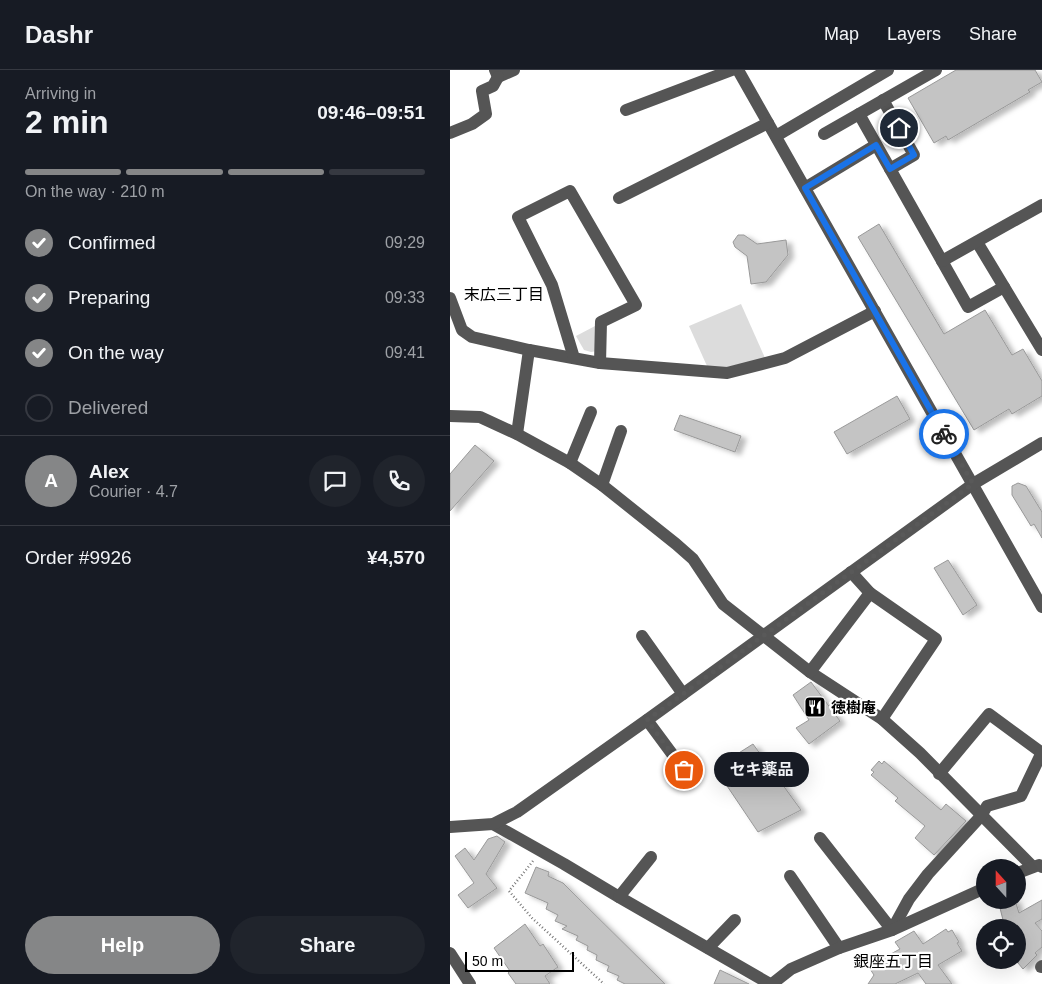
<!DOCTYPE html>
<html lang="en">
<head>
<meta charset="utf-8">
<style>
	body { margin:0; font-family:Arial,"Noto Sans JP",sans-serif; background:#20242c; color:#f1f3f6; height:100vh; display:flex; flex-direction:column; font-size:19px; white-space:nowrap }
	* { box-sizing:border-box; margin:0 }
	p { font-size:16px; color:#9ea1a6 }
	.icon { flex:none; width:28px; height:28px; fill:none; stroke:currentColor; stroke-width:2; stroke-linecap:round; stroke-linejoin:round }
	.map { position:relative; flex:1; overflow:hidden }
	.panel { display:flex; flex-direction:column; background:#171b24; width:450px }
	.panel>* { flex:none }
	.needle { width:32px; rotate:339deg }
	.tools { position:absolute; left:526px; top:789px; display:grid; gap:10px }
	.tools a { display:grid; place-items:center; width:50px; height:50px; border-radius:50%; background:#171b24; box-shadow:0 5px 20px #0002; font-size:25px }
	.scale { position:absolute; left:15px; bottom:12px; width:109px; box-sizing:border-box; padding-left:5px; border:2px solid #000; border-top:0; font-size:14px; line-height:18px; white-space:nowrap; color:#000; -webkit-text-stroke:4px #fff; paint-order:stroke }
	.pin { position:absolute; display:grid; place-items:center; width:42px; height:42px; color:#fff; margin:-21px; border:2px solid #fff; border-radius:50%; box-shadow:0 1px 5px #0007 }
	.courier { position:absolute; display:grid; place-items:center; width:50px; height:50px; margin:-25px; border:4px solid #1a73e8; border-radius:50%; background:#fff; color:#222; box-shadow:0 1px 6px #0007 }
	.bubble { position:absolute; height:35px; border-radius:18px; background:#171b24; box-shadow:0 5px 20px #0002; font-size:16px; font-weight:700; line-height:35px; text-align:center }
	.summary em { font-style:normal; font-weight:700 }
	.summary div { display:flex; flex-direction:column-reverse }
	.summary { display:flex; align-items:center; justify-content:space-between; height:85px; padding:0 25px }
	h1 { font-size:32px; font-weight:700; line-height:38px }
	.bar { display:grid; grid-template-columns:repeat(4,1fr); gap:8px 5px; align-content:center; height:60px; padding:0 25px }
	.bar i { height:6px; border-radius:4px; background:#363941 }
	.bar .on { background:#858687 }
	.bar p { grid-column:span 4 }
	.line { display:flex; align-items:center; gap:12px; padding:0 25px; border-top:1px solid #363941 }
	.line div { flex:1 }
	.round { display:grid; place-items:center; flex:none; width:52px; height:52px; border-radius:26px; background:#20242c }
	ol { padding:0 25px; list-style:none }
	li { display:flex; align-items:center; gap:15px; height:55px }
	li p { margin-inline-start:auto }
	li .icon { padding:5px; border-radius:50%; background:#858687; color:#fff; stroke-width:4 }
	li:last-child { color:#9ea1a6 }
	li i { width:28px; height:28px; border:2px solid #363941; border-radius:50% }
	.button { display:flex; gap:10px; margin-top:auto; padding:10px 25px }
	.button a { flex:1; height:58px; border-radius:30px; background:#858687; color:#fff; font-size:20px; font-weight:700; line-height:58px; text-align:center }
	.button a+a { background:#20242c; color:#f1f3f6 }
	header { display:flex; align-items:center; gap:30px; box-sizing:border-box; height:70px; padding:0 25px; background:#171b24; border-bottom:1px solid #363941 }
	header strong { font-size:24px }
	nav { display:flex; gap:28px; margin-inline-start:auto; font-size:18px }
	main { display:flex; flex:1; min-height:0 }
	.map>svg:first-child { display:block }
	.green { fill:#dcdcdc }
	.building { fill:#c4c4c4; stroke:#999; filter:url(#shadow) }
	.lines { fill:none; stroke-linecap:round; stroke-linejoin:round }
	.path { stroke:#777; stroke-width:2.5; stroke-dasharray:1 2.5; stroke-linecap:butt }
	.minor { stroke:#555; stroke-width:12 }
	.done { stroke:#595959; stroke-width:5; stroke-dasharray:0 9 }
	.route { stroke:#1a73e8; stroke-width:6 }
	.labels { text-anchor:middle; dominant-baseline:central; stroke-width:4.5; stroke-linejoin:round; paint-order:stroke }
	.poi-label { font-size:15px; font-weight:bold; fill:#000; stroke:#fff; text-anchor:start }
	.neighbourhood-label { font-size:16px; fill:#000; stroke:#fff }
</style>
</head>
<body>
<header>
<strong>Dashr</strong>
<nav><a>Map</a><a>Layers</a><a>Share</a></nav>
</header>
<main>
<section class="panel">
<div class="summary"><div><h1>2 min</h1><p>Arriving in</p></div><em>09:46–09:51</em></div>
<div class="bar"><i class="on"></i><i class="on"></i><i class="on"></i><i></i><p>On the way · 210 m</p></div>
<ol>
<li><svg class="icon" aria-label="check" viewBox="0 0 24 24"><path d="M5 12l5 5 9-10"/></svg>Confirmed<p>09:29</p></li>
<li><svg class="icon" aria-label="check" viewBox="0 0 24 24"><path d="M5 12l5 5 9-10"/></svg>Preparing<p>09:33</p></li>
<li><svg class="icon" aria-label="check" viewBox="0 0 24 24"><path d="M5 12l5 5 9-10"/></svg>On the way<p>09:41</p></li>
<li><i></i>Delivered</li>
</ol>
<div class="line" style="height:90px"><b class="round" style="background:#858687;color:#fff">A</b><div><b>Alex</b><p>Courier · 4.7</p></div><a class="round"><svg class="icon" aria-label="chat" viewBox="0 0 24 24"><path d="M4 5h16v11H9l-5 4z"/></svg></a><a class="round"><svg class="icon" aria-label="phone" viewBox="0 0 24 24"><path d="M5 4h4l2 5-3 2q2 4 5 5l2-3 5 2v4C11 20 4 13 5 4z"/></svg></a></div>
<div class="line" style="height:65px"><div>Order #9926</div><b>¥4,570</b></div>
<div class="button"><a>Help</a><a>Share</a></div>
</section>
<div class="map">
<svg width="592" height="914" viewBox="0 0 592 914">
	<defs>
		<filter id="shadow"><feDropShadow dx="5.5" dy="3" stdDeviation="2.5" flood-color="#0004"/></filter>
	</defs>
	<rect width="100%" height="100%" fill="#fff"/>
	<g class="green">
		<polygon points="291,234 315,288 274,298 257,296 239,256"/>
		<polygon points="147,255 147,281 141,282 134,280 126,266"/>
	</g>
	<g class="building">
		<polygon points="506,0 585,0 592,12 578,20 580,22 498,70 496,66 484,73 458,28"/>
		<polygon points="429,154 494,264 535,240 562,285 573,279 592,311 592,326 562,344 559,339 524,360 408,167"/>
		<polygon points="288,165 294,165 307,174 336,170 338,185 316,212 301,214 297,186 285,177 283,172"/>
		<polygon points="447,326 460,349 397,384 384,362"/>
		<polygon points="230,345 291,366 285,382 224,360"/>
		<polygon points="25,375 44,391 0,441 0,404"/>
		<polygon points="568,413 576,416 592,442 592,468 584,454 581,456 562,425 562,416"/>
		<polygon points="498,490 527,535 513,545 484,498"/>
		<polygon points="361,612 390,651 359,674 346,658 359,650 343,625"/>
		<polygon points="303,674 351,740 308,762 265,698"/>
		<polygon points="429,691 432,694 434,691 491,740 496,734 516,751 484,785 465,768 475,756 445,731 448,728 421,705 424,702 421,700"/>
		<polygon points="47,766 55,772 36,804 47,818 18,838 8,825 24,813 5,786 15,778 24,790 38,769"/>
		<polygon points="86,797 99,802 98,806 113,813 215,914 175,914 167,910 169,906 157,901 159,896 146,890 147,885 137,880 138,876 126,870 128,866 112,859 117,856 105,851 108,845 96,839 98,833 75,823"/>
		<polygon points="548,830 565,830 569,843 592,830 592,849 585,853 592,861 592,877 585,883 587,885 573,899 568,893 568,858 555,858"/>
		<polygon points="75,854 90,876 93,874 108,897 95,906 100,914 66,914 58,903 60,901 44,878"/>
		<polygon points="496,859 498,862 502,860 509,872 507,873 512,881 488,895 502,914 476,914 468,903 445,914 418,914 424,905 420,899 426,896 424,893 450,879 445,872 464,861 473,874"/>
		<polygon points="270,900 299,914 264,914"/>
	</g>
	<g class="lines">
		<polyline class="path" points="83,791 59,821 82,848 154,914"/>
		<g class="minor">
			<polyline points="45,0 48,7 64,0"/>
			<polyline points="288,0 592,537"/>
			<polyline points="433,30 464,85 440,99"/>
			<polyline points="176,40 282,0"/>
			<polyline points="409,44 518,237 554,217"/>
			<polyline points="0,63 22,54 36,44 32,21 43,16 48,7"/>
			<polyline points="374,64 486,0"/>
			<polyline points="326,66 438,0"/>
			<polyline points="355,118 426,75"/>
			<polyline points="169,128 318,53"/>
			<polyline points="527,172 592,280"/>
			<polyline points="492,191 592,135"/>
			<polyline points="0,228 12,260 22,267 79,280 150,293 277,303 335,288 425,241"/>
			<polyline points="124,288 102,215 68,147 120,121 186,235 151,252 150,293"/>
			<polyline points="0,346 30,347 67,364 120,393 152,415 226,474 243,489 273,534 360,602 432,649 470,683 582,796"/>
			<polyline points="67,364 79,280"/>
			<polyline points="120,393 141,342"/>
			<polyline points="152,415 171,361"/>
			<polyline points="401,502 420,523"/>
			<polyline points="192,566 233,624"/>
			<polyline points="360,602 420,523 486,569 432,649"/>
			<polyline points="197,650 234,700"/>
			<polyline points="489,704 539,644 592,683"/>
			<polyline points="43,754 114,794 169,827 320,914"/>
			<polyline points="0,757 43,754 67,742 197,650 523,414 592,373"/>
			<polyline points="370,768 442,860 459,829 478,804 531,746 537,736 571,726 592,682"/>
			<polyline points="568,803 589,795 592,797"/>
			<polyline points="340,806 389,878"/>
			<polyline points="169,827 201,787"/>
			<polyline points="258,878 285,850"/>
			<polyline points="0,883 20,914"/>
			<polyline points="591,897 592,896"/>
			<polyline points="322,914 341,899 389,878 442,860 535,818"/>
		</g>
	</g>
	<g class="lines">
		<polyline class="done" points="234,700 197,650 523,414 494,364"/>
		<polyline class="route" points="449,58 464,85 440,99 426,75 355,118 494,364"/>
	</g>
	<defs>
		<g id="restaurant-square" transform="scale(1.125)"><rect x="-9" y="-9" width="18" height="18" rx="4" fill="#000" stroke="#fff"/><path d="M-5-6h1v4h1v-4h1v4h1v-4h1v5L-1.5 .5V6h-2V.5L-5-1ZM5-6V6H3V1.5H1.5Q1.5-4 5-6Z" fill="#fff"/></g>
	</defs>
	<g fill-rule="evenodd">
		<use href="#restaurant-square" x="365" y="637"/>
	</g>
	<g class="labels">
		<g class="poi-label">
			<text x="381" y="637">徳樹庵</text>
		</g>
		<g class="neighbourhood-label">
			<text x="54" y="224">末広三丁目</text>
			<text x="443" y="891">銀座五丁目</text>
		</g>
	</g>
</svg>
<div class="tools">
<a><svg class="needle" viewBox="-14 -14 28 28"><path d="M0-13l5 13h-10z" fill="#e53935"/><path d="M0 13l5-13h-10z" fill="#9ea1a6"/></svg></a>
<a><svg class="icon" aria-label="locate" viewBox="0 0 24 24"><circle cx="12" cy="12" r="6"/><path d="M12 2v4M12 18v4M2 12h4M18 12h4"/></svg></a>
</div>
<div class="scale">50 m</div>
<div class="pin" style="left:234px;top:700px;background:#ea580c"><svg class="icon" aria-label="bag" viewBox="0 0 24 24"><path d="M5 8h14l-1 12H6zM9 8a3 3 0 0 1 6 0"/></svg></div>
<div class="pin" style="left:449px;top:58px;background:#1f2937"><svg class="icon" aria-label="home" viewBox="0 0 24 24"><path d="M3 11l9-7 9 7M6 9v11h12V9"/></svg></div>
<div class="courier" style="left:494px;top:364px"><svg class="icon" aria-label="bike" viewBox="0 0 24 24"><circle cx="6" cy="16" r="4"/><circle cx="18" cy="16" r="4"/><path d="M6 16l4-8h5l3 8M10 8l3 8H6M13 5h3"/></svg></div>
<div class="bubble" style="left:264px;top:682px;width:95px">セキ薬品</div>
</div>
</main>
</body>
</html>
